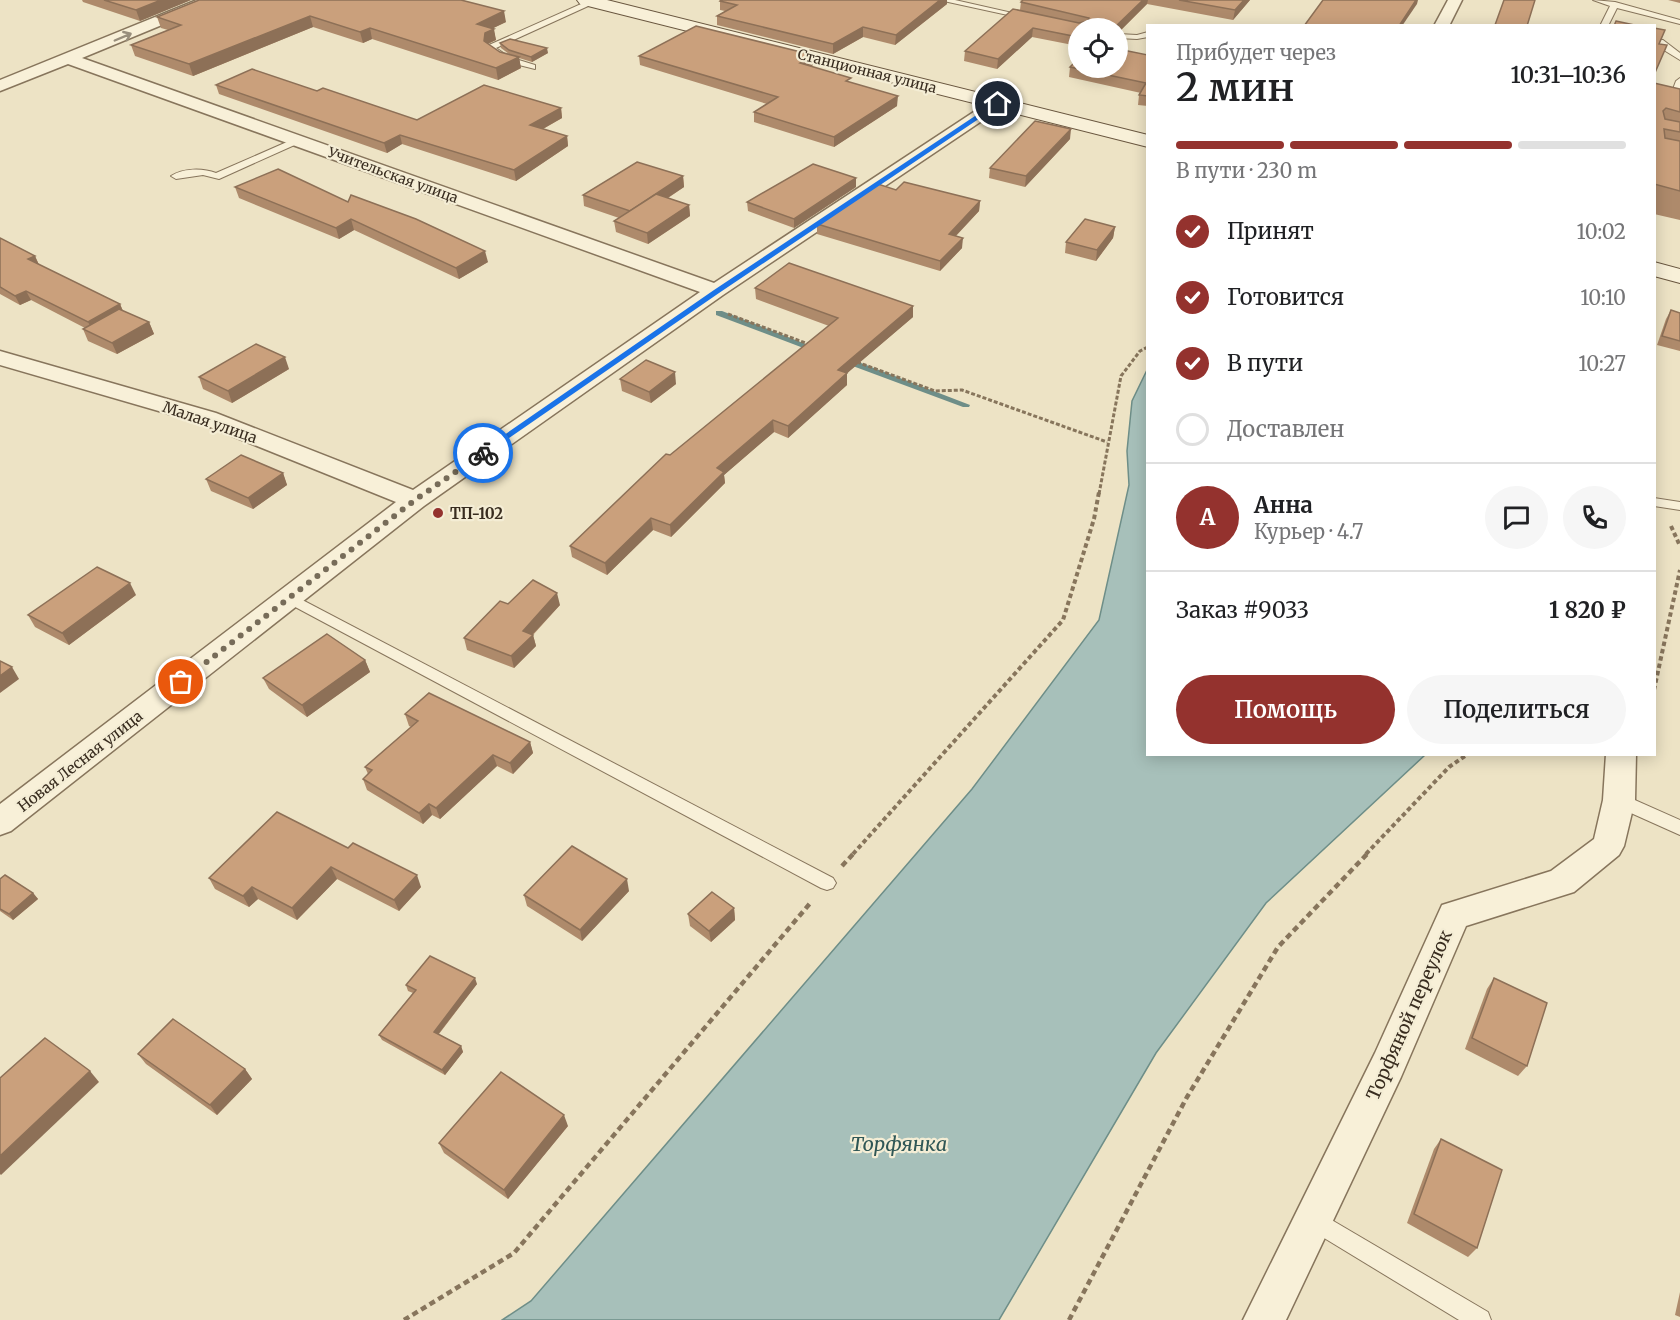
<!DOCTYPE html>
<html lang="ru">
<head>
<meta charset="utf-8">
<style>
	body { margin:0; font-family:Merriweather,serif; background:#f6f6f6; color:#202124; height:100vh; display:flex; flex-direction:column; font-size:22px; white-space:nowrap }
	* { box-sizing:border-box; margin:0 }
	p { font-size:20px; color:#757577 }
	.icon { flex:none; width:33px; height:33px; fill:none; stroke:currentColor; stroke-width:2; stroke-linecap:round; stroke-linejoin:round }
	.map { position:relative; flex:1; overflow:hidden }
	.drawer { position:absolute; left:1146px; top:24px; width:510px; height:732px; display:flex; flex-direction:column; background:#fff; border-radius:0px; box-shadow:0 3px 15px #0003 }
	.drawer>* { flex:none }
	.buttons { position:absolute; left:1068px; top:18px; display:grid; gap:12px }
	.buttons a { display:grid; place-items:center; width:60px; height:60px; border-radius:50%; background:#fff; box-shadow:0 3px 15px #0003; font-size:30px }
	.pin { position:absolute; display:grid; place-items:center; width:51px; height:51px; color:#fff; margin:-26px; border:3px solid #fff; border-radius:50%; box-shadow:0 2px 6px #0007 }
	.courier { position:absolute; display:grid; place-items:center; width:60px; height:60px; margin:-30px; border:4px solid #1a73e8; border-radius:50%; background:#fff; color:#222; box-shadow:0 2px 8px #0007 }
	.headline em { font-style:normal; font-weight:600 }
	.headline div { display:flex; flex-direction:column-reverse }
	.headline { display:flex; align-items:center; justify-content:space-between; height:102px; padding:0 30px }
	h1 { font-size:39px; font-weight:600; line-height:45px }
	.bar { display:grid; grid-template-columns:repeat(4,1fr); gap:9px 6px; align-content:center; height:72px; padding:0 30px }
	.bar i { height:8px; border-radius:4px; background:#e0e0e0 }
	.bar .on { background:#94322e }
	.bar p { grid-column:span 4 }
	.line { display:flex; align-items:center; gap:15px; padding:0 30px; border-top:2px solid #e0e0e0 }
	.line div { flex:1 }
	.round { display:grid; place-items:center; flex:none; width:63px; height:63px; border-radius:32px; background:#f6f6f6 }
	ol { padding:0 30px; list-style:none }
	li { display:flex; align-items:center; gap:18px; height:66px }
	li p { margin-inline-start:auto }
	li .icon { padding:6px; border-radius:50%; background:#94322e; color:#fff; stroke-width:4 }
	li:last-child { color:#757577 }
	li i { width:33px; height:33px; border:3px solid #e0e0e0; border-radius:50% }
	.action { display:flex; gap:12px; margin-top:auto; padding:12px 30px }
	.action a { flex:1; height:69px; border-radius:36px; background:#94322e; color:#fff; font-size:24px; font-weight:600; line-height:69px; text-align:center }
	.action a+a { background:#f6f6f6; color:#202124 }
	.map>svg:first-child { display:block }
	.water { fill:#a7c0ba; stroke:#6e8e88; stroke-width:1.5 }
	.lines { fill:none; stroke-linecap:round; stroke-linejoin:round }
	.stream { fill:#6e8e88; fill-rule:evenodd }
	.service-casing { stroke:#87755c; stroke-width:2 }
	.minor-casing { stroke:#87755c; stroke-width:3 }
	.secondary-casing { stroke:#69563f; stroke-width:2 }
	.path-far2 { stroke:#87755c; stroke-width:3; stroke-dasharray:4 2; stroke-linecap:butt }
	.path-far1 { stroke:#87755c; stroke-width:4; stroke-dasharray:4.5 3; stroke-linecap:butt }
	.path { stroke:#87755c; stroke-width:4.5; stroke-dasharray:6 4; stroke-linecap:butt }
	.service { fill:#f8f0d8; fill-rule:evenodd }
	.minor { fill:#f8f0d8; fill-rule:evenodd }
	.secondary { fill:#f8f0d8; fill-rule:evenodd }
	.wall { fill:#ae8a6b }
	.shaded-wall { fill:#8d7057 }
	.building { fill:#caa07c; stroke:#8d7057; stroke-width:1.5 }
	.oneway { stroke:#988e7c }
	.route { fill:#1a73e8 }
	.done { stroke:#776c59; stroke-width:6; stroke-dasharray:0 10.8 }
	.poi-dot { fill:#94322e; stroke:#f4edd5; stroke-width:2 }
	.labels { text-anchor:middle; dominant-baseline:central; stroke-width:4.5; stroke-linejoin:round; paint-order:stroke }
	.far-street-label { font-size:14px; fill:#382c1f; stroke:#f4edd5 }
	.street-label { font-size:15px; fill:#382c1f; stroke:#f4edd5 }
	.poi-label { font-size:15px; font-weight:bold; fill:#382c1f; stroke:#f4edd5; text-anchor:start }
	.near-street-label { font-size:18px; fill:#382c1f; stroke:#f4edd5 }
	.near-water-label { font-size:20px; font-style:italic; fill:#2f5756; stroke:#f4edd5 }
</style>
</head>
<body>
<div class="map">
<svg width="1680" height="1320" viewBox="0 0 1680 1320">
	<rect width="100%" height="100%" fill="#ede3c5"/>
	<polygon class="water" points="1147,370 1148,754 1425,755 1266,903 1156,1053 999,1320 502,1320 531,1301 972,789 1099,620 1129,485 1127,451 1132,401"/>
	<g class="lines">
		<g class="stream">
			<polygon points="716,311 722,311 821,350 820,352 814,352 716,315"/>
			<polygon points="842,358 848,358 970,405 969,407 963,407 842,362"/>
		</g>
		<g class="service-casing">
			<g id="service">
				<polygon points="590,0 597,2 496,48 509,57 535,65 535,69 503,61 487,50 489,45"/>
				<polygon points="939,0 955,0 1030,17 1026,19"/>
				<polygon points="1593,0 1615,2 1680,20 1680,24 1617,8 1608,26 1600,26 1610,6"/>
				<polygon points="1148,32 1148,37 1137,39 1118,38 1118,34 1137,35"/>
				<polygon points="1654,39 1663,40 1680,53 1680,60 1654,44"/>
				<polygon points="1680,78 1680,93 1676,103 1680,104 1680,110 1667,105 1676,81"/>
				<path d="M296,138L301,141L299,143L219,179L203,175L176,179L171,176C183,168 203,168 216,173Z"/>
				<polygon points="1654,498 1680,502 1680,510 1654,506"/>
				<polygon points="289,593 833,878 836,883 833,888 827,890 821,888 284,601 282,598 284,595"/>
				<polygon points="1619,793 1680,820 1680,835 1613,805 1611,800 1613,795"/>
				<polygon points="1313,1209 1488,1312 1491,1320 1459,1320 1306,1227 1302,1220 1306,1213"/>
			</g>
		</g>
		<g class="minor-casing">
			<g id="minor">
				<polygon points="197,0 217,0 215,3 82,58 714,283 992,100 1004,100 1007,104 723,295 424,506 11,831 0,835 0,804 396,502 200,423 0,365 0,351 216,413 413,490 700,292 68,64 0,91 0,80"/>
				<polygon points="1448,0 1462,0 1449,26 1434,26"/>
				<polygon points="1606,754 1636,754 1635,800 1624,846 1619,855 1574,892 1466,926 1401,1077 1286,1320 1243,1320 1375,1053 1442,905 1551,871 1594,839 1603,800"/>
			</g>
		</g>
		<g class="secondary-casing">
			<g id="secondary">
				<polygon points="577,0 607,0 1148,135 1148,147 580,4"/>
				<polygon points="1654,262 1680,269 1680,283 1654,276"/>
			</g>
		</g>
		<g class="path-far2">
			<polyline points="728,314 811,345"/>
			<polyline points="857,362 935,391 962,390 1107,442"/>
			<polyline points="1099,494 1121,376 1140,351 1148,347"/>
		</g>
		<g class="path-far1">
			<polyline points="1671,526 1680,546"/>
			<polyline points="1654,690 1680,570"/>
			<polyline points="853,854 1063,620 1094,519 1099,492"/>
			<polyline points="1366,854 1449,767 1468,754"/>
		</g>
		<g class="path">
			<polyline points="842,866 854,853"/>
			<polyline points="404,1320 514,1253 812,901"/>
			<polyline points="1069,1320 1187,1097 1278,947 1368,853"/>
		</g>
		<use href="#service" class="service"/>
		<use href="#minor" class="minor"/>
		<use href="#secondary" class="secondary"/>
	</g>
	<g class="wall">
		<polygon points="82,0 191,0 140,21 83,2"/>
		<polygon points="199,0 506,22 493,28 496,40 488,44 500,52 509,54 501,48 500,43 548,53 532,62 519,58 521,68 498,80 372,39 363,43 313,27 193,76 135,56 131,45 168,30 161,28 157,17"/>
		<polygon points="721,0 947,0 947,4 895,45 863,37 833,54 717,25 717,16 725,11 720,10 720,1"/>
		<polygon points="1019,0 1250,0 1233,20 1147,4 1118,33 1118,28 1078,28 1078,46 1032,37 997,69 964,61 965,51 1020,10 1021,2 1023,1"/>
		<polygon points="1668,0 1680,0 1680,3"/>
		<polygon points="813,55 813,65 811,66 851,83 897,106 834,147 754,122 754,112 767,104 640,65 639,56"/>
		<polygon points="1148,55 1148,106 1138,105 1139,95 1141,93 1069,77 1070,67"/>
		<polygon points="1654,83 1680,89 1680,220 1654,214"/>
		<polygon points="216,85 317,91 417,120 561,108 562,118 543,129 567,136 568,146 516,181 402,144 387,153 219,94"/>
		<polygon points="1070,139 1025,187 989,178 990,168"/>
		<polygon points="683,176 684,187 668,198 689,205 690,216 648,244 616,232 614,221 619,218 584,206 583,195"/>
		<polygon points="235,187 348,202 488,262 459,279 354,230 339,239 239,198"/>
		<polygon points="856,187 794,228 748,211 747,202"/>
		<polygon points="896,190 980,201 979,211 956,236 962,248 940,271 817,234 817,224"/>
		<polygon points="1115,227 1113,238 1096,261 1065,253 1066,242"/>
		<polygon points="0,238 35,256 39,265 120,304 123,311 149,322 154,334 117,354 88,341 83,329 85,328 31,300 20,305 0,294"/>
		<polygon points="755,288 913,317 847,373 847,385 788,438 774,432 724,475 725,483 671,537 653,530 607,575 572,557 570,546 670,455 829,326 756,299"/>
		<polygon points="1671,310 1680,313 1680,351 1657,345 1666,319"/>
		<polygon points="289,369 232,403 203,389 199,377"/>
		<polygon points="620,379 676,384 651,403 622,391"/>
		<polygon points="283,473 287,485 253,509 211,491 206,479"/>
		<polygon points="136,595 69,645 35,627 28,615"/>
		<polygon points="508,604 560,605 533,635 536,646 514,668 467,650 464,638"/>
		<polygon points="365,660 370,672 307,717 269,689 263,678"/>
		<polygon points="405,714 530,742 533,753 513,774 497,766 440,819 432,815 423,824 367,790 363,779 368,774 365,767 411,727 409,726"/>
		<polygon points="277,812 421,887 399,911 337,879 297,920 258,899 249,907 215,889 209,878"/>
		<polygon points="0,879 33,893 38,899 13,920 0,911"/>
		<polygon points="629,891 582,941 527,906 524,895"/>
		<polygon points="734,908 735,920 711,942 690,926 688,914"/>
		<polygon points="1494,978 1527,1066 1518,1076 1465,1049 1487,989"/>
		<polygon points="477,984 439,1034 461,1046 463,1052 445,1075 382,1040 379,1035 413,993 408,991 406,985"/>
		<polygon points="138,1054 245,1069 252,1079 217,1115 146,1064"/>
		<polygon points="568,1126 508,1199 444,1153 439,1143"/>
		<polygon points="1441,1139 1477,1248 1468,1257 1407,1223 1434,1149"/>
		<polygon points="1680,1292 1680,1317 1675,1315"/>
	</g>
	<g class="shaded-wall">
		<polygon points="161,0 191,0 140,21 136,10"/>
		<polygon points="940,0 947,0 947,4 895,45 896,35"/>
		<polygon points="1143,0 1148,0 1147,4 1118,33 1118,28 1114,28"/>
		<polygon points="1244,0 1250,0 1233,20 1235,10"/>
		<polygon points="1416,0 1418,0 1417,4 1402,26 1399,26"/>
		<polygon points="504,11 506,22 479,35 477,24"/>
		<polygon points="310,16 313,27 193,76 189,64"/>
		<polygon points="863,27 863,37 833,54 833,44"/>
		<polygon points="370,28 372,39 363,43 360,32"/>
		<polygon points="1033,28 1032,37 997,69 998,59"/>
		<polygon points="494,29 496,40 487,44 484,41 485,33"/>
		<polygon points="547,48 548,53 532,62 531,57"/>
		<polygon points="813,55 813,65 800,73 800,63"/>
		<polygon points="519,57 521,68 498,80 496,68"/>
		<polygon points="898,96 897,106 834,147 834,137"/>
		<polygon points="561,108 562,118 532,135 530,125"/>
		<polygon points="1071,129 1070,139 1025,187 1026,176"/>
		<polygon points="400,135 402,144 387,153 384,143"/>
		<polygon points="567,136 568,146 516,181 514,170"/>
		<polygon points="683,176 684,187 631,222 630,211"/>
		<polygon points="856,178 856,187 794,228 794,219"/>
		<polygon points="980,201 979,211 948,244 949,234"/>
		<polygon points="689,205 690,216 648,244 647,233"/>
		<polygon points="351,219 354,230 339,239 336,228"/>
		<polygon points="1115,227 1113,238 1096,261 1097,250"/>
		<polygon points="963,238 962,248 940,271 940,261"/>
		<polygon points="485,251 488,262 459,279 456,268"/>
		<polygon points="35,256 39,265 28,259"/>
		<polygon points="26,291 31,300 20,305 15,296"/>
		<polygon points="120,304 124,314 93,332 88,322"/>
		<polygon points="913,306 913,317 838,381 838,370"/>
		<polygon points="149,322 154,334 117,354 112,343"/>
		<polygon points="285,357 289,369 232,403 228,391"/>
		<polygon points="675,372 676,384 651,403 649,392"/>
		<polygon points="847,373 847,385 788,438 788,426"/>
		<polygon points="773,420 774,432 724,475 725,483 671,537 670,525 717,468"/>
		<polygon points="283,473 287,485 253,509 248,498"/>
		<polygon points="651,518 653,530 607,575 605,563"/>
		<polygon points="130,583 136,595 69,645 62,633"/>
		<polygon points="557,593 560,605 531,636 533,635 536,646 514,668 511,656 523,631"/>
		<polygon points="365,660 370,672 307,717 302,705"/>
		<polygon points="12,667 19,679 0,693 0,676"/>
		<polygon points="530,742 533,753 513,774 510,763"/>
		<polygon points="493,755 497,766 440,819 436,808"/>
		<polygon points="429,804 432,815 423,824 419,813"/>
		<polygon points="331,867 337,879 297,920 292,908"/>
		<polygon points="417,875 421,887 399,911 394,900"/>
		<polygon points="627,879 629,891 582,941 580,930"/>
		<polygon points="252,887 258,899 249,907 243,896"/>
		<polygon points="33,893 38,899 13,920 9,914"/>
		<polygon points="734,908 735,920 711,942 709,931"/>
		<polygon points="475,978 477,984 436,1037 434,1032"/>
		<polygon points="461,1046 463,1052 445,1075 442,1070"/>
		<polygon points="245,1069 252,1079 217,1115 210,1105"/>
		<polygon points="90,1071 99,1082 1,1175 0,1174 0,1156"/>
		<polygon points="564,1115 568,1126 508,1199 504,1190"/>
	</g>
	<g class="building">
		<polygon points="104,0 161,0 136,10"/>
		<polygon points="199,0 461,0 504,11 477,24 494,29 485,33 484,41 500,52 519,57 496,68 370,28 360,32 310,16 189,64 131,45 181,25 157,17"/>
		<polygon points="721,0 940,0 896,35 863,27 833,44 717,16 737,5 720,1"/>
		<polygon points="1023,0 1143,0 1114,28 1078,28 1078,37 1033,28 998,59 965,51 1013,9 1079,23 1088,21 1089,18 1021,2"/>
		<polygon points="1179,0 1244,0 1235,10"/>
		<polygon points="1323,0 1416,0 1399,26 1304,26"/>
		<polygon points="1504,0 1535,0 1527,26 1495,25"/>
		<polygon points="1616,21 1639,26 1614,26"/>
		<polygon points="696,26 813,55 800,63 851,78 846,81 898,96 834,137 754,112 778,97 639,56"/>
		<polygon points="1654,28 1665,30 1659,44 1667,45 1654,75"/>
		<polygon points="510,39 547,48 531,57 509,50 500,43"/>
		<polygon points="1118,49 1148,55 1148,96 1139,95 1146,83 1070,67 1078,59 1078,68 1118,68"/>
		<polygon points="252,69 317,91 323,88 417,120 484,85 561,108 530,125 567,136 514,170 400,135 384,143 216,85"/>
		<polygon points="1654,83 1680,89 1680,112 1666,108 1663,111 1665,119 1680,122 1680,132 1664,129 1665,138 1680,141 1680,191 1654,184"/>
		<polygon points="1035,121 1071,129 1026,176 990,168"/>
		<polygon points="637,162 683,176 630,211 583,195"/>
		<polygon points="813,164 856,178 794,219 747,202"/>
		<polygon points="278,169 348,202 351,195 416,219 485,251 456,268 351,219 336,228 235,187"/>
		<polygon points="904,182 980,201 949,234 963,238 940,261 817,224 878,184 896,190"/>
		<polygon points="656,194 689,205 647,233 614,221"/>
		<polygon points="1085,219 1115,227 1097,250 1066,242"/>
		<polygon points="0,238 35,256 28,259 120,304 88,322 26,291 15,296 0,287"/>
		<polygon points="789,263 913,306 838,370 847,373 788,426 773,420 717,468 724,472 670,525 651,518 605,563 570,546 666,454 670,455 838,318 755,288"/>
		<polygon points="119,309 149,322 112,343 83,329"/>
		<polygon points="1671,310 1680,313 1680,341 1662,336"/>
		<polygon points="256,344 285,357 228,391 199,377"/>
		<polygon points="646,360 675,372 649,392 620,379"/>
		<polygon points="241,455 283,473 248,498 206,479"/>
		<polygon points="97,567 130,583 62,633 28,615"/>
		<polygon points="533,580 557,593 523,631 533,635 511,656 464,638 500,601 508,604"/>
		<polygon points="327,634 365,660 302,705 263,678"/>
		<polygon points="0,661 12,667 0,676"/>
		<polygon points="429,693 530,742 510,763 493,755 436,808 429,804 419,813 363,779 372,770 365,767 418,721 405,714"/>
		<polygon points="277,812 348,848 353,843 417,875 394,900 331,867 292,908 252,887 243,896 209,878"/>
		<polygon points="572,846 627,879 580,930 524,895"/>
		<polygon points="5,875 33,893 9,914 0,909 0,879"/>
		<polygon points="712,892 734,908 709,931 688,914"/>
		<polygon points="430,956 475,978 434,1032 461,1046 442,1070 379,1035 416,990 406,985"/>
		<polygon points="1494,978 1547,1003 1527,1066 1472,1038"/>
		<polygon points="173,1019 245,1069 210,1105 138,1054"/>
		<polygon points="45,1038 90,1071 0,1156 0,1078"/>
		<polygon points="501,1072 564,1115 504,1190 439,1143"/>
		<polygon points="1441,1139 1502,1170 1477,1248 1414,1214"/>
	</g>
	<defs><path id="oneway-shaft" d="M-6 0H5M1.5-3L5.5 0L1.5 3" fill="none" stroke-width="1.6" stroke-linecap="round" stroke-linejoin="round" transform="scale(1.5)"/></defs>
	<use class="oneway" href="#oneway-shaft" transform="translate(123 37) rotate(-23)"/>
	<polygon class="route" points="996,102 1001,104 719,293 486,454 481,454 481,451 714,290"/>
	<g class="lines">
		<polyline class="done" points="181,682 415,500 483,453"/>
	</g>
	<circle class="poi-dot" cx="438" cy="513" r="6"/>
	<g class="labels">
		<g class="far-street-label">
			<text transform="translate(867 71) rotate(14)">Станционная улица</text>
			<text transform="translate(393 175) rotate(20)">Учительская улица</text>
		</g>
		<g class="street-label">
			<text transform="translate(210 422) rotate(19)">Малая улица</text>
			<text transform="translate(80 761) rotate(-38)">Новая Лесная улица</text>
		</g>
		<g class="poi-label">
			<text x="450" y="513">ТП-102</text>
		</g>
		<g class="near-street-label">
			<text transform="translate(1409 1015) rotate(-66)">Торфяной переулок</text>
		</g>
		<g class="near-water-label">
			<text x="899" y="1143">Торфянка</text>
		</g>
	</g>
</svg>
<div class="buttons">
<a><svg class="icon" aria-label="locate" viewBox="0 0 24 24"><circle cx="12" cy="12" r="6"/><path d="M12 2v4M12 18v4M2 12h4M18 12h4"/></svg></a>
</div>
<div class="pin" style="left:181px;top:682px;background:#ea580c"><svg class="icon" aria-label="bag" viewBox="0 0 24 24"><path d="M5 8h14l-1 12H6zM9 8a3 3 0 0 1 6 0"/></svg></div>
<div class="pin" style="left:998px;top:104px;background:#1f2937"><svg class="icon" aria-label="home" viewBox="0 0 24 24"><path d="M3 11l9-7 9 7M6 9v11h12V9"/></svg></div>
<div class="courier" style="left:483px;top:453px"><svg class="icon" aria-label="bike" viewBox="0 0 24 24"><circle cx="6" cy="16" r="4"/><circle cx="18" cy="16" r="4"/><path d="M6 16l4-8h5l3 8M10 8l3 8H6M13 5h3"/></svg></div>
<section class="drawer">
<div class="headline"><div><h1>2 мин</h1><p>Прибудет через</p></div><em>10:31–10:36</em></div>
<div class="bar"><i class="on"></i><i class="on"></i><i class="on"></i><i></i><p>В пути · 230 m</p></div>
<ol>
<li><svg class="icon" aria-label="check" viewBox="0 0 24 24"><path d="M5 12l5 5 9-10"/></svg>Принят<p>10:02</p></li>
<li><svg class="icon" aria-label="check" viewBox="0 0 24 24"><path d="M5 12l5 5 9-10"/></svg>Готовится<p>10:10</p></li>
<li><svg class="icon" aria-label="check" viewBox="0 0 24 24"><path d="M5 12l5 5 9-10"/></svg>В пути<p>10:27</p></li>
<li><i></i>Доставлен</li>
</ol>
<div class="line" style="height:108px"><b class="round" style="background:#94322e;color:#fff">А</b><div><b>Анна</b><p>Курьер · 4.7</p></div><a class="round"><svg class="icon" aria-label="chat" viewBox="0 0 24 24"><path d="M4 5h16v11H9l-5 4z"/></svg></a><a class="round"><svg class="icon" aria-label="phone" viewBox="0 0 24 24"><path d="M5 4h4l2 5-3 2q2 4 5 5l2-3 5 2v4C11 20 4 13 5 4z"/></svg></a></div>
<div class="line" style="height:78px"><div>Заказ #9033</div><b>1 820 ₽</b></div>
<div class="action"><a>Помощь</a><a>Поделиться</a></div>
</section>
</div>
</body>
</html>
